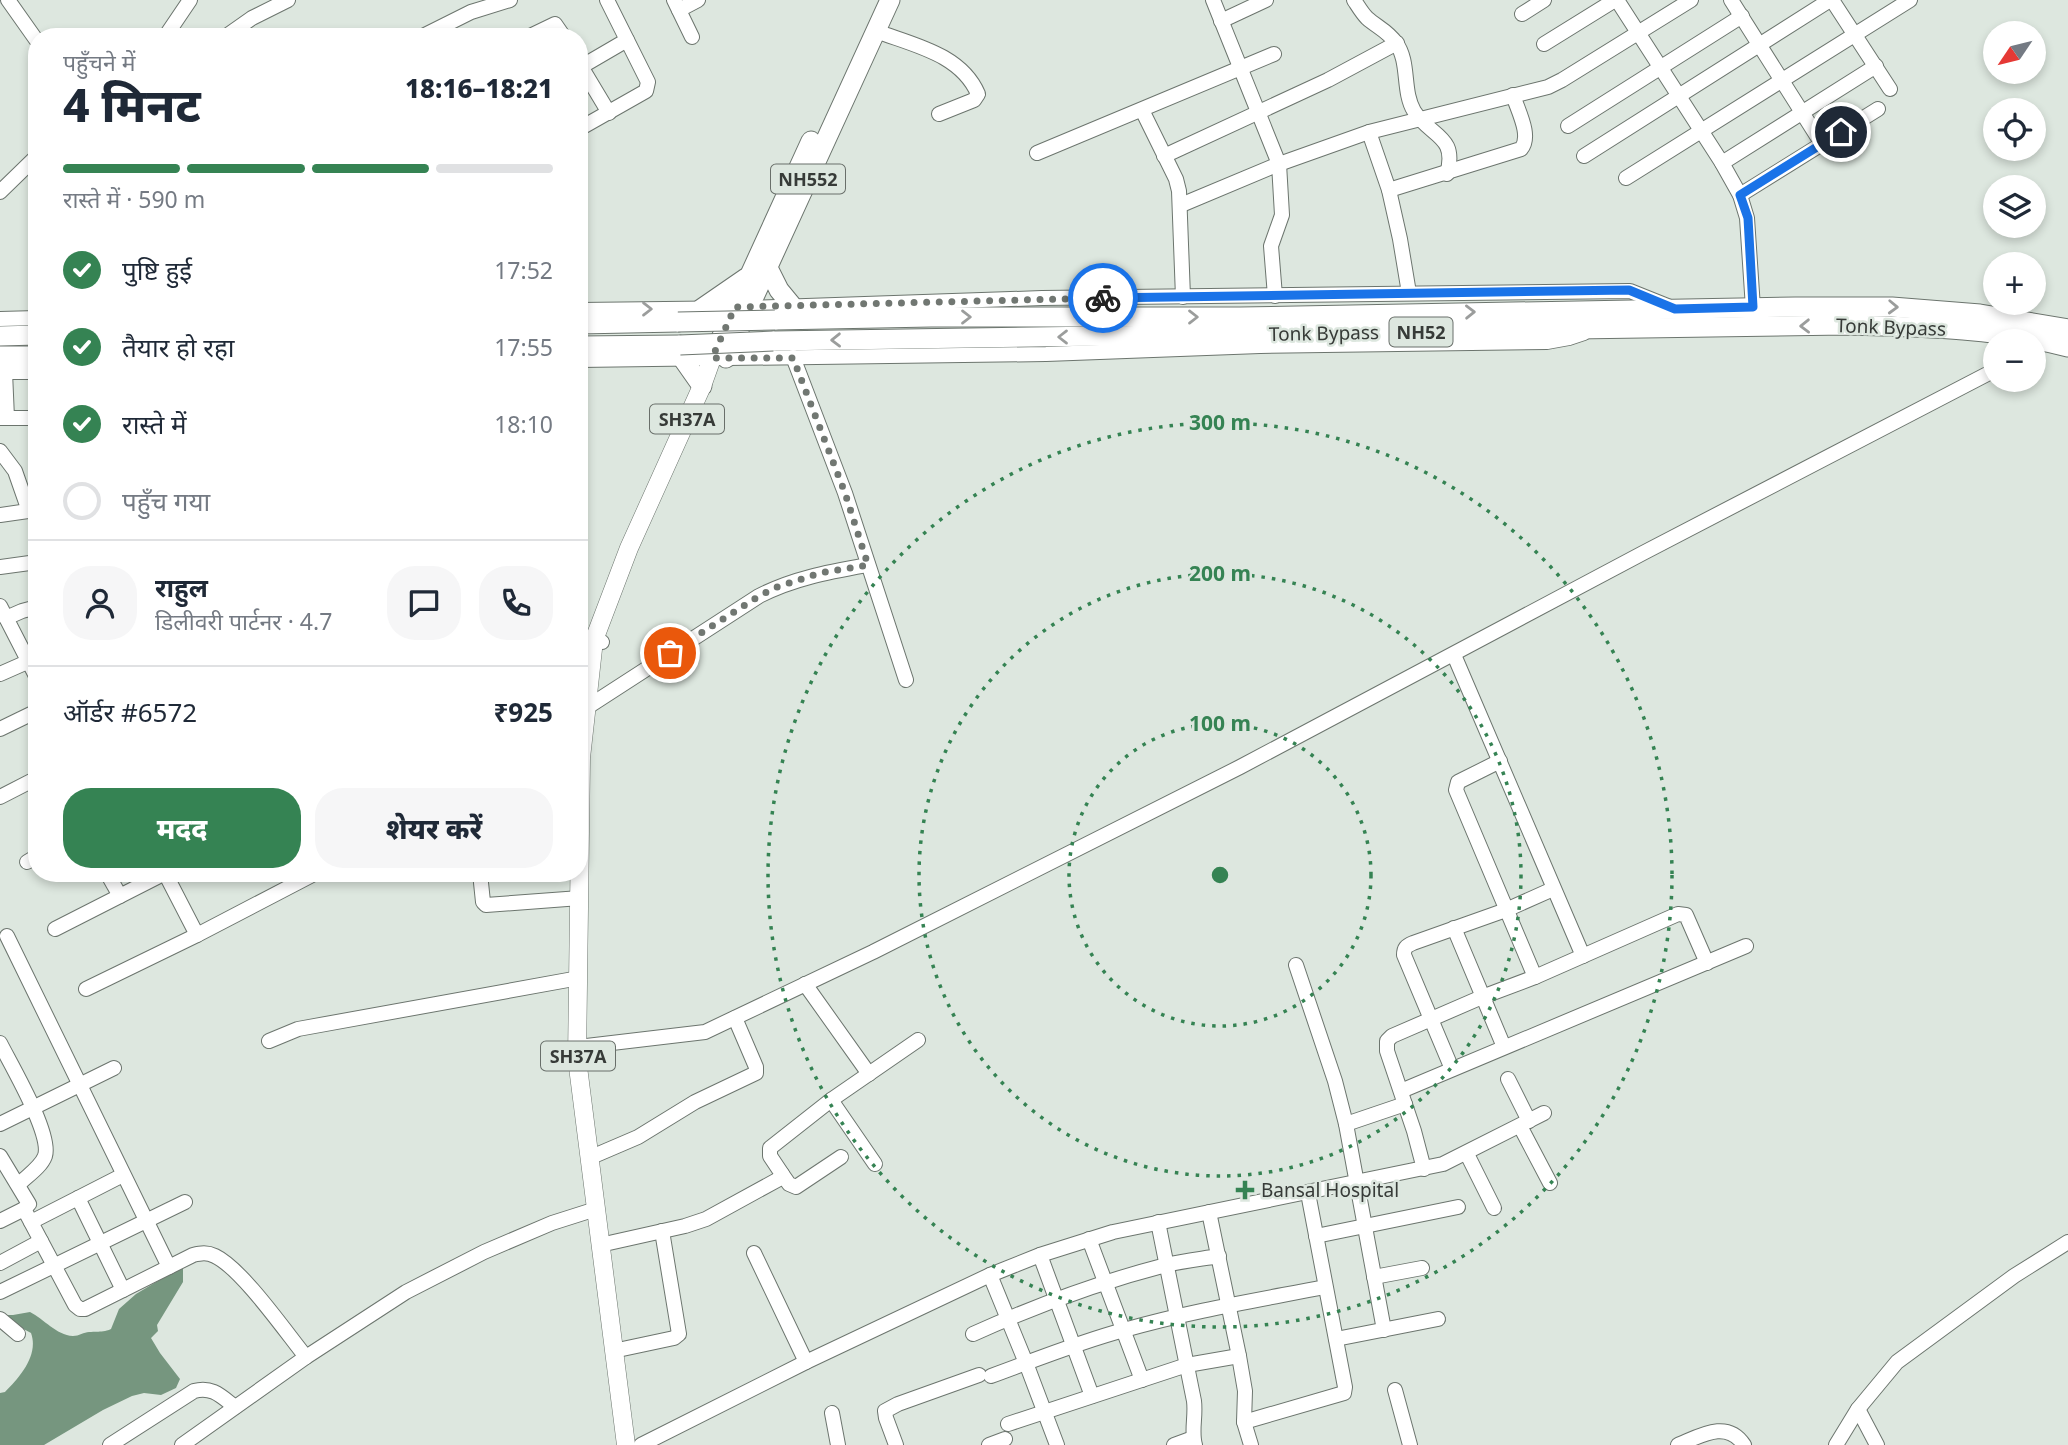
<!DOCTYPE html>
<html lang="hi">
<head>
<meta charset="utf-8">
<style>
	body { margin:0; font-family:"Noto Sans","Noto Sans Devanagari",sans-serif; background:#f6f6f7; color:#1f2937; height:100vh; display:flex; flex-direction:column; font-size:26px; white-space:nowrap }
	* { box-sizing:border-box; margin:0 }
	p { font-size:23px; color:#747a83 }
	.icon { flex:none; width:38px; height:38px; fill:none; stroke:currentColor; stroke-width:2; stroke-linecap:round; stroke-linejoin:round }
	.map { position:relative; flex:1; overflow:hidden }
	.details { position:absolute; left:28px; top:28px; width:560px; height:854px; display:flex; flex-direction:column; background:#fff; border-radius:28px; box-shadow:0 4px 10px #0003 }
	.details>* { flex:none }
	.needle { width:46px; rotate:235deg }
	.buttons { position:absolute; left:1983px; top:21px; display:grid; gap:14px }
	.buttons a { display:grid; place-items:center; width:63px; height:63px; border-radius:50%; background:#fff; box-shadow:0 4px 10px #0003; font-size:35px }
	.pin { position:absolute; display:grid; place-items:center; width:60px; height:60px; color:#fff; margin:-30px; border:4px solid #fff; border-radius:50%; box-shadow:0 2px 7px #0007 }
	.courier { position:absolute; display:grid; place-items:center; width:70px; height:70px; margin:-35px; border:5px solid #1a73e8; border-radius:50%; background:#fff; color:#222; box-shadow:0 2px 9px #0007 }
	.summary em { font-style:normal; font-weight:800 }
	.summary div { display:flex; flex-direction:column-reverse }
	.summary { display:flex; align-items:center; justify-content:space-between; height:119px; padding:0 35px }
	h1 { font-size:46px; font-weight:800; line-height:52px }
	.bar { display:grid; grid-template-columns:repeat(4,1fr); gap:10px 7px; align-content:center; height:84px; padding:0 35px }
	.bar i { height:9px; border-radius:5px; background:#e0e1e3 }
	.bar .selected { background:#358353 }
	.bar p { grid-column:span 4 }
	.line { display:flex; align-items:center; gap:18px; padding:0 35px; border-top:2px solid #e0e1e3 }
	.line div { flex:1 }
	.round { display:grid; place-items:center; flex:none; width:74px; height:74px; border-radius:28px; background:#f6f6f7 }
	ol { padding:0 35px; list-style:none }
	li { display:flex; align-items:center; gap:21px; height:77px }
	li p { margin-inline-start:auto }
	li .icon { padding:7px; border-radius:50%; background:#358353; color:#fff; stroke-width:4 }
	li:last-child { color:#747a83 }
	li i { width:38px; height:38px; border:4px solid #e0e1e3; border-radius:50% }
	.button { display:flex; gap:14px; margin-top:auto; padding:14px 35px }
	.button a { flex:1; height:80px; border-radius:28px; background:#358353; color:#fff; font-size:28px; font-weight:800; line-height:80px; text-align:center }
	.button a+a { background:#f6f6f7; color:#1f2937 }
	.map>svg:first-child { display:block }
	.water { fill:#76967f }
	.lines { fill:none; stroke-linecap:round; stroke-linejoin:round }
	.minor-casing { stroke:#6c756e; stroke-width:16 }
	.major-casing { stroke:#6c756e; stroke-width:19 }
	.highway-casing { stroke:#6c756e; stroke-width:21 }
	.minor { stroke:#fff; stroke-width:14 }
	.major { stroke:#fff; stroke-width:18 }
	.highway { stroke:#fff; stroke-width:19 }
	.highway-bridge-casing { stroke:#6c756e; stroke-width:21; stroke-linecap:butt }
	.highway-bridge { stroke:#fff; stroke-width:19 }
	.oneway { stroke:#9b9d9c }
	.done { stroke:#717772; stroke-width:7; stroke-dasharray:0 12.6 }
	.route { stroke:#1a73e8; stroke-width:9 }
	.ring { fill:none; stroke:#358353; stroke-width:3.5; stroke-dasharray:3.5 7 }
	.poi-dot { fill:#358353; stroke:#dde7df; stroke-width:2.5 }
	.labels { text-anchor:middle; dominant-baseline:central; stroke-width:5; stroke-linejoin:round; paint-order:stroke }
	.shield { fill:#dde7df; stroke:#696f6a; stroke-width:2 }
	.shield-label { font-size:18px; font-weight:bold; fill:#373b38 }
	.street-label { font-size:19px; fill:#373b38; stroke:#dde7df }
	.poi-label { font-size:19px; fill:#373b38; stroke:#dde7df; text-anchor:start }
	.centre { fill:#358353; stroke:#dde7df; stroke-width:3.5 }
	.ring-label { font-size:21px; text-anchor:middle; font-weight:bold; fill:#358353; stroke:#dde7df; stroke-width:5; stroke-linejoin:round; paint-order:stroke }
</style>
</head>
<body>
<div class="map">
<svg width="2068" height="1445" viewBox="0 0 2068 1445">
	<rect width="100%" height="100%" fill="#dde7df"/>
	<path class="water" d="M183,1266V1282L157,1325L158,1331L151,1338L160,1353L180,1379L176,1388L161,1395L144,1393L132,1396L103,1410L44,1445H0V1393L5,1392C20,1377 39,1355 31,1333L5,1319L4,1315H13L30,1312C44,1319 56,1335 73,1336C79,1336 84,1332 89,1332C98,1331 102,1333 111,1329L119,1309L136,1294Z"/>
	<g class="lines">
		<g class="minor-casing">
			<g id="minor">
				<polyline points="8,0 37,41"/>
				<polyline points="674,0 692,37"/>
				<polyline points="1213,0 1279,164 1282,215 1271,246 1275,296"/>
				<path d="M1354,0C1358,6 1362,13 1367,18C1377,27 1388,31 1396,43C1410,62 1402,91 1414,111C1430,137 1458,135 1447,174"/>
				<polyline points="1617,0 1722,163 1740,195 1747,218 1753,308"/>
				<polyline points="1731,0 1822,144"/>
				<polyline points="1832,0 1890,89"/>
				<polyline points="679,10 698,0"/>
				<polyline points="1522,14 1544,0"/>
				<polyline points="1221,21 1266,0"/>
				<path d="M876,31C913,45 961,54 978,94L974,100L939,114"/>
				<polyline points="165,37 190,0"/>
				<polyline points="225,37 252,18 288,0"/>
				<polyline points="421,37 471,12 510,0"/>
				<polyline points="528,37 555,24 564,37"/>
				<polyline points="1544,44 1615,0"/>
				<polyline points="579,63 609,113"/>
				<polyline points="579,68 627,40"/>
				<polyline points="1142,110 1176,179 1179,191 1183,297"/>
				<polyline points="1568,126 1742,16"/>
				<polyline points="579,129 646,91 648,82 607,0"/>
				<polyline points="1369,132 1389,190 1400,239 1409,293"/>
				<polyline points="1037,153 1274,54"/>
				<polyline points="1164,156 1328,80 1397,43"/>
				<polyline points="1584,156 1830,0"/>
				<polyline points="1722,163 1876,66"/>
				<polyline points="1626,178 1910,0"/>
				<path d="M1389,190L1521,149C1532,136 1518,111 1513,95"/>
				<polyline points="0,192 37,156"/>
				<polyline points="1740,195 1878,109"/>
				<polyline points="1181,205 1279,164 1369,132 1548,87 1562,80 1691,0"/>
				<polyline points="579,310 751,308 1042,298 1630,291 1670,307"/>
				<polyline points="0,319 37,318"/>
				<polyline points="793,357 845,493 906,680"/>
				<polyline points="579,360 1046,354 1260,346 1547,342 1569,338 1584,333"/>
				<polyline points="0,372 37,372"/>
				<polyline points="5,372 7,418"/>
				<polyline points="0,418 37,418"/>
				<polyline points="0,451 15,471 29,511"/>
				<polyline points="0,515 35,510"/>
				<polyline points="0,567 37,562"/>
				<polyline points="0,606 37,678"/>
				<polyline points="6,618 22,611 37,607"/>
				<polyline points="579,637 602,642"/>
				<polyline points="1454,655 1583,956"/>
				<polyline points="0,674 34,659"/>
				<path d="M586,708L759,596C794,578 829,572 868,565"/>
				<polyline points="0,729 37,711"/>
				<polyline points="1500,761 1458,782 1456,790 1535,977"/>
				<polyline points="0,797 37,778"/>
				<polyline points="27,862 37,856"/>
				<polyline points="107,873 120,896"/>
				<polyline points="165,873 197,935"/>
				<polyline points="480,873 483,902 486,905 580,898"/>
				<polyline points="1454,928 1504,1047"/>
				<polyline points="55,929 165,873"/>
				<polyline points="7,936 169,1267"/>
				<polyline points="1296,965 1335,1081 1346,1124 1384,1330"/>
				<polyline points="805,984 869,1074"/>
				<polyline points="86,989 197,935 316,873"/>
				<polyline points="269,1041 298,1029 579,978"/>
				<path d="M0,1043C11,1065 52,1134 45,1156C41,1167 27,1176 19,1184"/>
				<polyline points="578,1047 705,1032 873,952 1240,767 1643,553 1995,370"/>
				<path d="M1452,1069L1404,955C1404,948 1406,946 1413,943L1506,910L1553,889"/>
				<polyline points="1508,1079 1529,1121"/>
				<polyline points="1401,1091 1746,946"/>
				<polyline points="831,1100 875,1164"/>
				<polyline points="0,1124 114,1068"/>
				<polyline points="1346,1124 1405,1104"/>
				<polyline points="1520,1126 1550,1183"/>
				<polyline points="1467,1154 1494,1208"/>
				<polyline points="0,1156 29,1204 24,1209 0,1221"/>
				<polyline points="589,1158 638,1137 695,1102 756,1073 756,1067 735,1018"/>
				<polyline points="1424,1169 1414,1131 1387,1051 1387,1041 1392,1036 1482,997 1535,977 1678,914 1686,915 1707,963"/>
				<polyline points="782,1174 789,1184 796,1187 841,1157"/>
				<polyline points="78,1198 123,1290"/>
				<path d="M24,1209L75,1305L80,1309H85L193,1255C201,1253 207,1252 215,1256C242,1269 285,1331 306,1357"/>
				<polyline points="1209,1212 1239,1356 1245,1391 1244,1422 1251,1445"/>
				<polyline points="31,1222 123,1175"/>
				<path d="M1158,1222L1194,1401C1196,1416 1191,1431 1195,1445"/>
				<polyline points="1316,1236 1458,1207"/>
				<polyline points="1089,1239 1142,1380"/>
				<polyline points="600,1245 685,1226 706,1219 779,1179 782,1174 770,1156 770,1148 831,1100 918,1040"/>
				<polyline points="754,1253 806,1362"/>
				<polyline points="1040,1255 1092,1396"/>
				<polyline points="0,1263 41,1241"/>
				<polyline points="990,1275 1026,1363 1057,1445"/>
				<polyline points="1374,1277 1422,1268"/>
				<polyline points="0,1292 185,1202"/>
				<polyline points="0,1319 18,1334"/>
				<path d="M973,1334C1035,1306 1100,1282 1166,1265C1183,1261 1201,1259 1219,1256"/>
				<polyline points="1336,1339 1438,1319"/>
				<polyline points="613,1351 674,1338 679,1334 662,1231"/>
				<path d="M991,1376C1035,1360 1079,1342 1124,1330C1190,1311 1258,1300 1325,1287"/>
				<polyline points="1395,1390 1410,1445"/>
				<polyline points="1858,1409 1877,1445"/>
				<polyline points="832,1413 838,1445"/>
				<polyline points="1244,1422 1344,1393 1345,1387 1308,1193"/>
				<polyline points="1008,1424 1187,1365 1239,1356"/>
				<path d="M110,1445L194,1391C212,1386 221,1396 235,1407"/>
				<polyline points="182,1445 306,1357 406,1292 484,1252 552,1223 596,1209"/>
				<polyline points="641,1445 806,1362 990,1275 1040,1255 1113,1232 1443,1164 1544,1113"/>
				<polyline points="896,1445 886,1418 885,1411 898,1404 979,1375"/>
				<polyline points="989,1445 1005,1439"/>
				<polyline points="1174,1445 1193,1438"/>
				<path d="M1678,1445C1700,1436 1727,1419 1744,1445"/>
				<polyline points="1836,1445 1858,1409 1897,1362 2014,1276 2068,1242"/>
			</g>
		</g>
		<g class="major-casing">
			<polyline id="major" points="626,1445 577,1059 581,758 594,640 629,548 702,386 712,358"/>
		</g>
		<g class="highway-casing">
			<g id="highway">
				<polyline points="768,268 779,290 793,307"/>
				<polyline points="701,309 746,278"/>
				<polyline points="775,320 931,317 1240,317 1795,307 1892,307 1980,314 2068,329"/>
				<polyline points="579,324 678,322"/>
				<polyline points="0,336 37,335"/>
				<path d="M773,341L1845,325C1920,327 1995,328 2068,347"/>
				<polyline points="579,346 680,345"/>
				<polyline points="0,356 37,356"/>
				<polyline points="712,358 811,141"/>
				<polyline points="726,358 890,0"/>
				<polyline points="683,359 702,386"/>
			</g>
		</g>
		<use href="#minor" class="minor"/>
		<use href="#major" class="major"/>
		<use href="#highway" class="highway"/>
		<g class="highway-bridge-casing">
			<g id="highway-bridge">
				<polyline points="678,322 775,320"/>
				<polyline points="680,345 773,341"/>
			</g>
		</g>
		<use href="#highway-bridge" class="highway-bridge"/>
	</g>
	<defs><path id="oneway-chevron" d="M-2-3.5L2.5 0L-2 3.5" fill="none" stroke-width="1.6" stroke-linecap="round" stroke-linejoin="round" transform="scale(1.75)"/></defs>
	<g class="oneway">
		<use href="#oneway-chevron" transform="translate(1893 307) rotate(2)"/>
		<use href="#oneway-chevron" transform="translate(647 309)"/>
		<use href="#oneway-chevron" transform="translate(1470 312) rotate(-1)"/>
		<use href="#oneway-chevron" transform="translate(966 317)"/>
		<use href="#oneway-chevron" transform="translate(1193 317)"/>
		<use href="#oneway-chevron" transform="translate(1805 326) rotate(179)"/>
		<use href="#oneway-chevron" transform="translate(1063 337) rotate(180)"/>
		<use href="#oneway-chevron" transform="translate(836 340) rotate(179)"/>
	</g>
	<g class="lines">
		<polyline class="done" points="670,653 759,596 777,587 820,573 868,565 845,493 793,358 712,358 735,307 1103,298"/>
		<polyline class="route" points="1103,298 1629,290 1675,309 1753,307 1748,218 1740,195 1841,132"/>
	</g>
	<g class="ring">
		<circle cx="1220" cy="875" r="151"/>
		<circle cx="1220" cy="875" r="301"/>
		<circle cx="1220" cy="875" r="452"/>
	</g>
	<path class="poi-dot" d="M1241.5 1179.5h7v7h7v7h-7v7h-7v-7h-7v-7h7z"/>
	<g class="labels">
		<g class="shield">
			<rect x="771" y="164.5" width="74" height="29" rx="5"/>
			<rect x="1389.5" y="317.5" width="63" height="29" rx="5"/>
			<rect x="650" y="404.5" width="74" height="29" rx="5"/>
			<rect x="541" y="1041.5" width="74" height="29" rx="5"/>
		</g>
		<g class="shield-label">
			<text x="808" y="179">NH552</text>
			<text x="1421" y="332">NH52</text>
			<text x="687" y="419">SH37A</text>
			<text x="578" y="1056">SH37A</text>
		</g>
		<g class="street-label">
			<text transform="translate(1891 327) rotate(2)">Tonk Bypass</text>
			<text transform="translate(1324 333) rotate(-1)">Tonk Bypass</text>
		</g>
		<g class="poi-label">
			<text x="1261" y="1190">Bansal Hospital</text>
		</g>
	</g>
	<circle cx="1220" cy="875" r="10" class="centre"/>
	<g class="ring-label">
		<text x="1220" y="430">300 m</text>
		<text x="1220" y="581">200 m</text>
		<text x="1220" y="731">100 m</text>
	</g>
</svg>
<div class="buttons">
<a><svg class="needle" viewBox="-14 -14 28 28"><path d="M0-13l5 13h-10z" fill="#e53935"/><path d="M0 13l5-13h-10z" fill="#747a83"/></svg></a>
<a><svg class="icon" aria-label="locate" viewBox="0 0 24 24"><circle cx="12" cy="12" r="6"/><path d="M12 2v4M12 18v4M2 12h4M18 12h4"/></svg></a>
<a><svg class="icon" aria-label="layers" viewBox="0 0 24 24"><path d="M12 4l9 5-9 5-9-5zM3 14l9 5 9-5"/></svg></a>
<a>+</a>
<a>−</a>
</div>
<div class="pin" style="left:670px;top:653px;background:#ea580c"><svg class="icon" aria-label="bag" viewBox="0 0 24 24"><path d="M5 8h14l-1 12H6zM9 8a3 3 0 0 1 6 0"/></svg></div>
<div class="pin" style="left:1841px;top:132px;background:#1f2937"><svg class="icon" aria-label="home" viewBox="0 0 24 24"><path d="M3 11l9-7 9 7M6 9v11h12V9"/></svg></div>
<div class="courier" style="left:1103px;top:298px"><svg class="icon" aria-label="bike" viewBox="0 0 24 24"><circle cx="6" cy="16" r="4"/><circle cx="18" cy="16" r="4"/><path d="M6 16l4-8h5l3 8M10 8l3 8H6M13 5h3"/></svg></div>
<section class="details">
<div class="summary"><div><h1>4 मिनट</h1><p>पहुँचने में</p></div><em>18:16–18:21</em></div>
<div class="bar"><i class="selected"></i><i class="selected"></i><i class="selected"></i><i></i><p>रास्ते में · 590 m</p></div>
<ol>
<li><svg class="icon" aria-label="check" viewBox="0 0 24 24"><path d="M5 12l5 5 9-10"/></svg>पुष्टि हुई<p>17:52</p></li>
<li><svg class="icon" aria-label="check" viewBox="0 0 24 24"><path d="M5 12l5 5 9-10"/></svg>तैयार हो रहा<p>17:55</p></li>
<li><svg class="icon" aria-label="check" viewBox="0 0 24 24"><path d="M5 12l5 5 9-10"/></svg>रास्ते में<p>18:10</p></li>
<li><i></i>पहुँच गया</li>
</ol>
<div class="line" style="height:126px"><a class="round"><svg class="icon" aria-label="person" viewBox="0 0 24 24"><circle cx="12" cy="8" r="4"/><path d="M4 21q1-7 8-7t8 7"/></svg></a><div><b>राहुल</b><p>डिलीवरी पार्टनर · 4.7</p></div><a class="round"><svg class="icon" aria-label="chat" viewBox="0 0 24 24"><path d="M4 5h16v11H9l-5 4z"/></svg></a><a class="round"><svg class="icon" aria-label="phone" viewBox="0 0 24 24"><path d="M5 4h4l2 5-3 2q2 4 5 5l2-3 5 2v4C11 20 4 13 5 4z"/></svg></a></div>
<div class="line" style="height:91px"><div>ऑर्डर #6572</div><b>₹925</b></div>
<div class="button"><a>मदद</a><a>शेयर करें</a></div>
</section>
</div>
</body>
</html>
